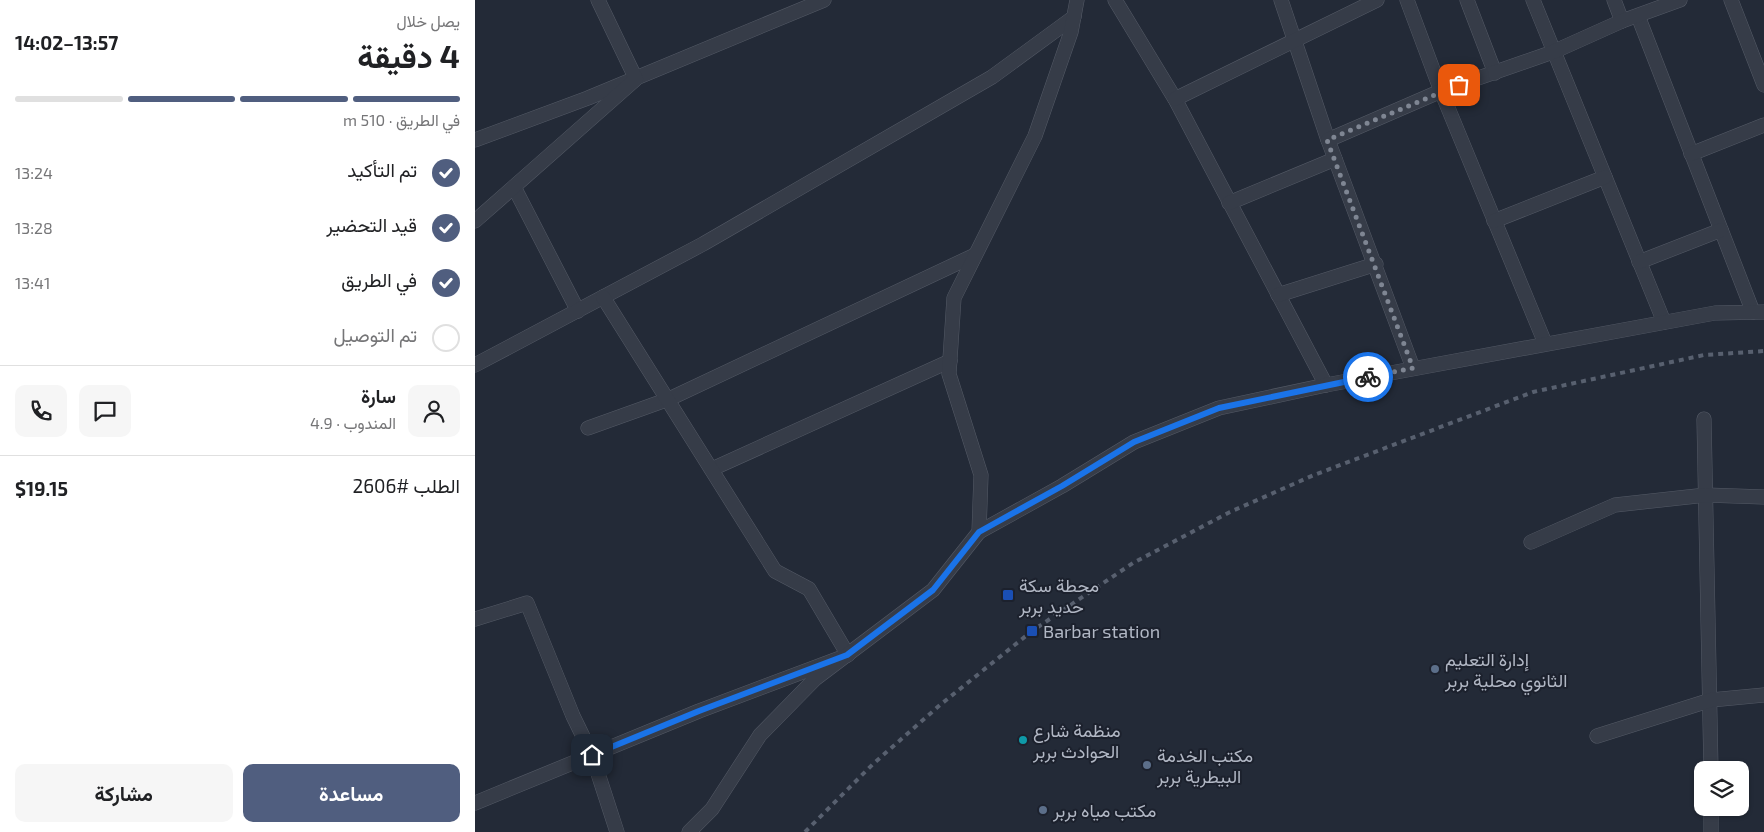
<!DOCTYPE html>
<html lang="ar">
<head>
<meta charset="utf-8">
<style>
	body { margin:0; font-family:"Exo 2",Vazirmatn,sans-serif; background:#f6f6f6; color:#202124; direction:rtl; height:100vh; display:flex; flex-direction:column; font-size:19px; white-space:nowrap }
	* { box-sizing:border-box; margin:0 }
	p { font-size:16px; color:#757577 }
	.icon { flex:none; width:28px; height:28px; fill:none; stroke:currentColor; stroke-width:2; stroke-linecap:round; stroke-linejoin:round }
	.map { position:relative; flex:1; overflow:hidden; direction:ltr }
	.sheet { display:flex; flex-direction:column; background:#fff; width:475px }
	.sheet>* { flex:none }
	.fabs { position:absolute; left:1219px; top:761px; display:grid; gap:10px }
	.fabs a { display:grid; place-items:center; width:55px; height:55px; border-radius:10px; background:#fff; box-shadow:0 1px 4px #0004; font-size:25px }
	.pin { position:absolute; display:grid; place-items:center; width:42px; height:42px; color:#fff; margin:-21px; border-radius:10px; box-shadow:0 2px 8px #0006 }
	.courier { position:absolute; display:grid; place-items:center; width:50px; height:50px; margin:-25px; border:4px solid #1a73e8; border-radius:50%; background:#fff; color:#222; box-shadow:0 1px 6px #0007 }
	.overview em { font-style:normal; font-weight:700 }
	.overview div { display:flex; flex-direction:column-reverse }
	.overview { display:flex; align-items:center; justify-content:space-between; height:85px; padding:0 15px }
	h1 { font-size:32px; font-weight:700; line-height:38px }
	.bar { display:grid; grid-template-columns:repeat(4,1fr); gap:8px 5px; align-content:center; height:60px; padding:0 15px }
	.bar i { height:6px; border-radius:4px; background:#e0e0e0 }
	.bar .active { background:#505e7f }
	.bar p { grid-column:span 4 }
	.line { display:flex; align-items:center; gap:12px; padding:0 15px; border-top:1px solid #e0e0e0 }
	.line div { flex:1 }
	.round { display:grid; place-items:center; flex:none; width:52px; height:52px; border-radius:10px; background:#f6f6f6 }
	ol { padding:0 15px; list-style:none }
	li { display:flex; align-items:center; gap:15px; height:55px }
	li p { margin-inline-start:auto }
	li .icon { padding:5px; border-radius:50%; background:#505e7f; color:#fff; stroke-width:4 }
	li:last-child { color:#757577 }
	li i { width:28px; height:28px; border:2px solid #e0e0e0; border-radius:50% }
	.button { display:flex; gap:10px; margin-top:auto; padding:10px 15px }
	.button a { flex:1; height:58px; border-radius:10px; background:#505e7f; color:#fff; font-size:20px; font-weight:700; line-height:58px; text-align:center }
	.button a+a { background:#f6f6f6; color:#202124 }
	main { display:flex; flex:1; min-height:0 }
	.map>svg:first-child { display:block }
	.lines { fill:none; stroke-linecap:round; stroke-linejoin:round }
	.minor-casing { stroke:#545a66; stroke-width:15 }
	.minor { stroke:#363c48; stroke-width:14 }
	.rail { stroke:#58606f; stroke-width:4; stroke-dasharray:5 5; stroke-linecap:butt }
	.done { stroke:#7f8693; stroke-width:5; stroke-dasharray:0 9 }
	.route { stroke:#1a73e8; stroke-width:6 }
	.transit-dot { fill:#1a4fb4; stroke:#1c212d; stroke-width:2 }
	.service-dot { fill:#5c6f8a; stroke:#1c212d; stroke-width:2 }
	.culture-dot { fill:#0f9aa8; stroke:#1c212d; stroke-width:2 }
	.labels { text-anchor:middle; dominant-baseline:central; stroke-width:4; stroke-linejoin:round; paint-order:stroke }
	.poi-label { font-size:18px; fill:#b1b7c4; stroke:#1c212d; text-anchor:start }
</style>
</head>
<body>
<main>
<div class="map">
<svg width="1289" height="832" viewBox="0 0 1289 832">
	<rect width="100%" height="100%" fill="#232a37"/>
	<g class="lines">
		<g class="minor-casing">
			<g id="minor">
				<polyline points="640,0 700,99 851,385"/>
				<polyline points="806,0 853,140 938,368"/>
				<polyline points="932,0 966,91 1070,343"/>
				<polyline points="992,0 1020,73"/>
				<polyline points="1058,0 1189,322"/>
				<polyline points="1139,0 1147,21"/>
				<polyline points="1256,0 1289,85"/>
				<polyline points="1163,16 1278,312"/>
				<polyline points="700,99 902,0"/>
				<polyline points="0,140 113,98 349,0"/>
				<polyline points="853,140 966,91 1078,52 1147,21 1205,0"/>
				<polyline points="1216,154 1289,125"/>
				<polyline points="39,187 103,311"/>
				<polyline points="754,203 860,159"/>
				<polyline points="0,221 161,79 123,0"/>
				<polyline points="1019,221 1130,177"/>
				<polyline points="1164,262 1246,230"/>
				<polyline points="803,295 901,264"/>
				<polyline points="0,365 228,244 517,77 599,17"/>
				<polyline points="1229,419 1236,770"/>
				<polyline points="113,428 194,399 500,255"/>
				<polyline points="237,469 475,361"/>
				<polyline points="504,532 587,486 659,442 744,408 851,385 1240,313 1289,312"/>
				<polyline points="1056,542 1140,505 1231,495 1289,497"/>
				<polyline points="0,619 52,603 98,716 117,755 142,832"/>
				<polyline points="1122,736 1236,700 1289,695"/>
				<polyline points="0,803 224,711 373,655 334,589 300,571 128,297"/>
				<polyline points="1236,808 1236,832"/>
				<polyline points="214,832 237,809 285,735 340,679 458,590 504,532 506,475 474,374 479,298 560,136 596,32 602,0"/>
			</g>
		</g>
		<use href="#minor" class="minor"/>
		<polyline class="rail" points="330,832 398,764 465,705 557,631 658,563 755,512 839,475 1058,392 1229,355 1289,351"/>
	</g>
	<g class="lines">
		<polyline class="done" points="893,377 938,368 852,140 984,85"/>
		<polyline class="route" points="117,755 224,711 372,655 458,590 504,532 587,486 659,442 744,408 893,377"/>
	</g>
	<g class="transit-dot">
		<rect x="527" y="589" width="12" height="12" rx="2.5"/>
		<rect x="551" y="625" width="12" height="12" rx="2.5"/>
	</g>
	<g class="service-dot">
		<circle cx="960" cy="669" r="5"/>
		<circle cx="672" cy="765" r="5"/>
		<circle cx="568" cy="810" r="5"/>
	</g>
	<circle class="culture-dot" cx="548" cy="740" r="5"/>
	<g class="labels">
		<g class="poi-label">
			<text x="544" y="585">محطة سكة<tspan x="544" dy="21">حديد بربر</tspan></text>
			<text x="568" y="631">Barbar station</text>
			<text x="970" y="659">إدارة التعليم<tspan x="970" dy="21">الثانوي محلية بربر</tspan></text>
			<text x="558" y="730">منظمة شارع<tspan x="558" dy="21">الحوادث بربر</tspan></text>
			<text x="682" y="755">مكتب الخدمة<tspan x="682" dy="21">البيطرية بربر</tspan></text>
			<text x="578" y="810">مكتب مياه بربر</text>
		</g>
	</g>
</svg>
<div class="fabs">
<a><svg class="icon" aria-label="layers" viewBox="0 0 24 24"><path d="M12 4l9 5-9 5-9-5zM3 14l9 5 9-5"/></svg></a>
</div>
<div class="pin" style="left:984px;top:85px;background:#ea580c"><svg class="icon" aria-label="bag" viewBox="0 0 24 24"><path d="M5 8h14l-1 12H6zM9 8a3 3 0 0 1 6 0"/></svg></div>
<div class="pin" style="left:117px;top:755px;background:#1f2937"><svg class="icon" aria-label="home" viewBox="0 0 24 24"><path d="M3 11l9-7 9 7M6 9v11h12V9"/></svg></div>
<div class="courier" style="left:893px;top:377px"><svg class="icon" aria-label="bike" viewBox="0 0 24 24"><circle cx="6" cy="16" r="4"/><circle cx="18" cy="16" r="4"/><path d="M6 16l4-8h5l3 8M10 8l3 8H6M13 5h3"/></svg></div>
</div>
<section class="sheet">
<div class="overview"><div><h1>4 دقيقة</h1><p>يصل خلال</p></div><em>13:57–14:02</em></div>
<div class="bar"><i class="active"></i><i class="active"></i><i class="active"></i><i></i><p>في الطريق · 510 m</p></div>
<ol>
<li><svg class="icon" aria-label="check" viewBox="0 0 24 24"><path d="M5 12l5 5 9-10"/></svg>تم التأكيد<p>13:24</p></li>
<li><svg class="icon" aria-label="check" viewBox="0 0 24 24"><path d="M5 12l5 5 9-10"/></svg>قيد التحضير<p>13:28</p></li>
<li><svg class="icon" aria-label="check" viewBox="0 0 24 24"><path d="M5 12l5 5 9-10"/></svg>في الطريق<p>13:41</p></li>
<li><i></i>تم التوصيل</li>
</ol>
<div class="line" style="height:90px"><a class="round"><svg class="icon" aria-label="person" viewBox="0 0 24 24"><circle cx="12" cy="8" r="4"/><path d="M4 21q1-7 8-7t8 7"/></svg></a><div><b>سارة</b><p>المندوب · 4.9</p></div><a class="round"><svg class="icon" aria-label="chat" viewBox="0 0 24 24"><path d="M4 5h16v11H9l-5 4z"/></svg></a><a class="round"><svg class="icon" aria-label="phone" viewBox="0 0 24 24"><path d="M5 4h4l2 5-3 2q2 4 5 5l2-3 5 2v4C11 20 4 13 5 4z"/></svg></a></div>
<div class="line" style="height:65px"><div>الطلب #2606</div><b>$19.15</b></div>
<div class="button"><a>مساعدة</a><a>مشاركة</a></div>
</section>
</main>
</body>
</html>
